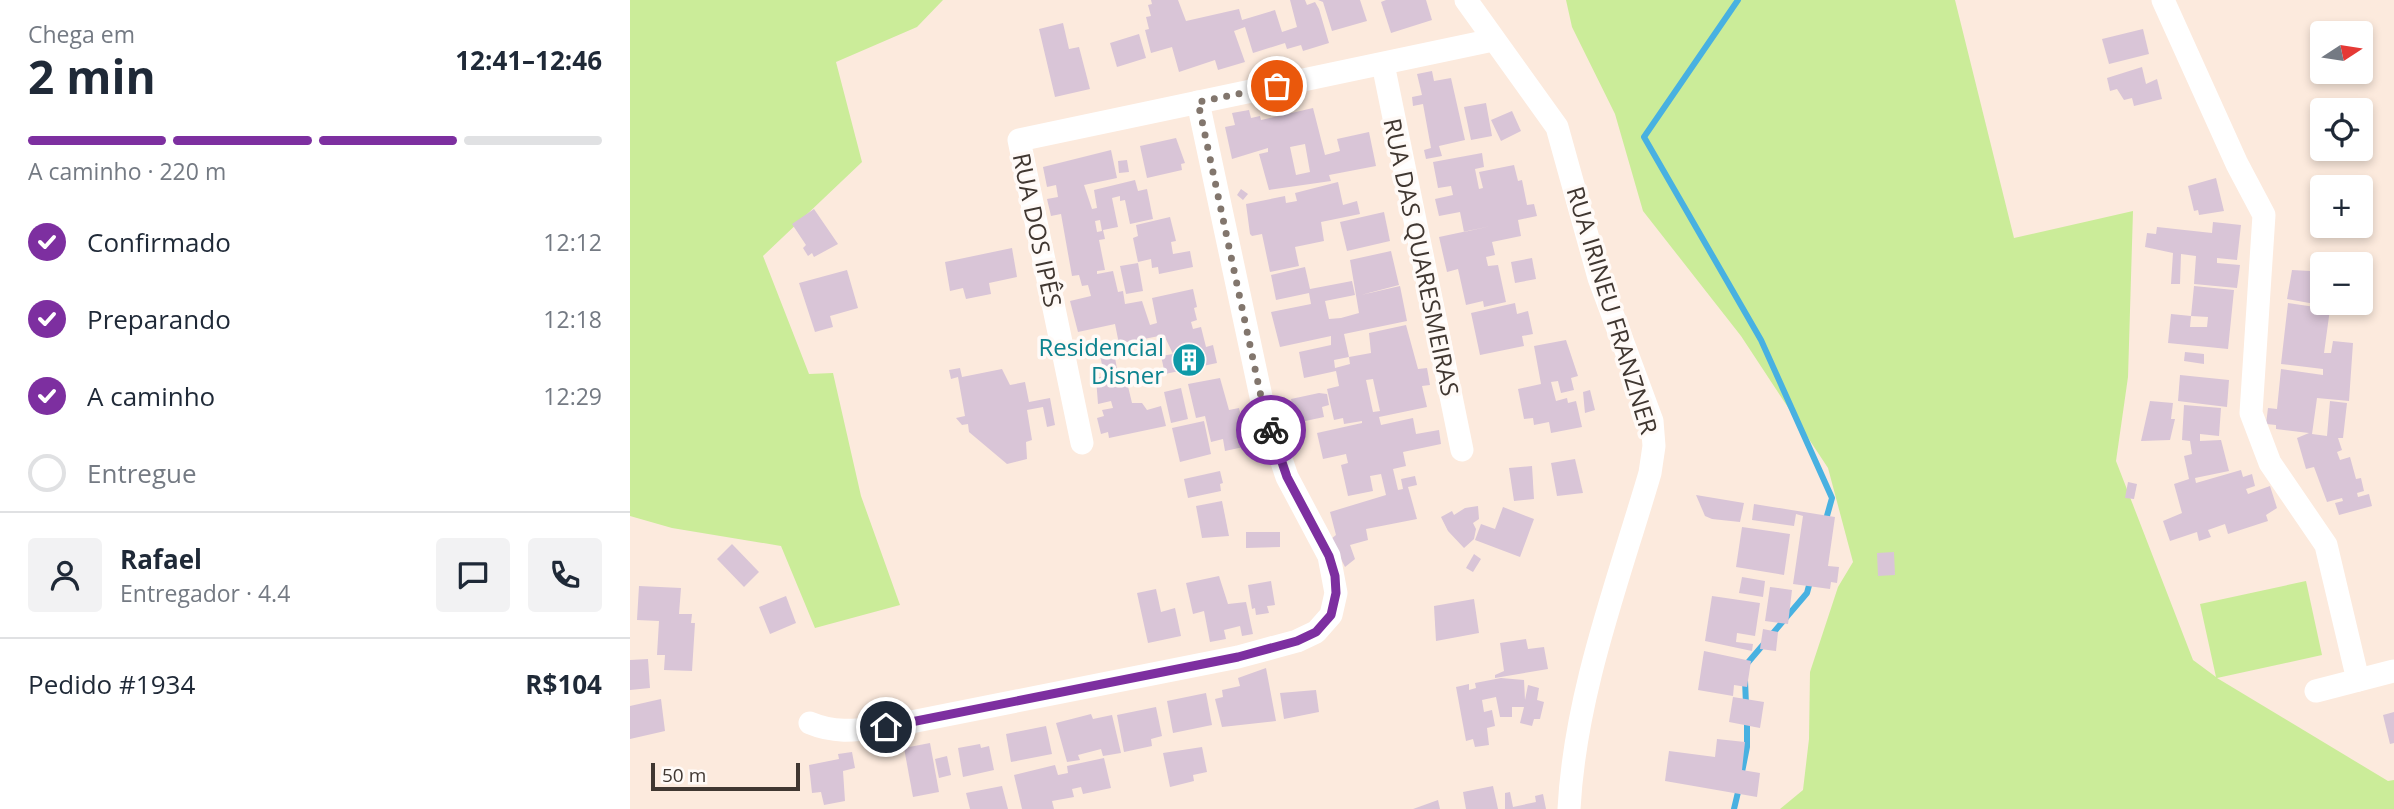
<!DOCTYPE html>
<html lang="pt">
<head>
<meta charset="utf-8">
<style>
	body { margin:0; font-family:"Open Sans",sans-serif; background:#f2f2f3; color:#1f2937; height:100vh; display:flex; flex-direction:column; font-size:26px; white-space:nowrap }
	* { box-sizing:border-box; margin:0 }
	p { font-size:23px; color:#747a83 }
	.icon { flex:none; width:38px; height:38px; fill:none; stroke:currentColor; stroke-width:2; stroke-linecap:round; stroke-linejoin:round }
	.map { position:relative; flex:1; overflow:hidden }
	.side { display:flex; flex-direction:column; background:#fff; width:630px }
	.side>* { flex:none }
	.needle { width:46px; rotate:78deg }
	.controls { position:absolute; left:1680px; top:21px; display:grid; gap:14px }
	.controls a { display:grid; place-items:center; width:63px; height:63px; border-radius:7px; background:#fff; box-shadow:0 4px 10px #0003; font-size:35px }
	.scale { position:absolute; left:21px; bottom:18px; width:149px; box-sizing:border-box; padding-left:7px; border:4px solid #403731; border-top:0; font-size:19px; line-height:24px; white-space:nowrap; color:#403731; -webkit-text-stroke:5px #fffaf7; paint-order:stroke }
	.pin { position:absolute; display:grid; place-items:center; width:60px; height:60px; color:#fff; margin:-30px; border:4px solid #fff; border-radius:50%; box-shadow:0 2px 7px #0007 }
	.courier { position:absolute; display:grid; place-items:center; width:70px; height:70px; margin:-35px; border:5px solid #7d2fa0; border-radius:50%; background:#fff; color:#222; box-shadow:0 2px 9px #0007 }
	.headline em { font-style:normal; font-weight:700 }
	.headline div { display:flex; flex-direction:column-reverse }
	.headline { display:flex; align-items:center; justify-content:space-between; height:119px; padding:0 28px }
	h1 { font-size:46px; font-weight:700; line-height:52px }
	.bar { display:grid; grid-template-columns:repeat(4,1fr); gap:10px 7px; align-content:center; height:84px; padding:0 28px }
	.bar i { height:9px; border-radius:5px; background:#e0e1e3 }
	.bar .selected { background:#7d2fa0 }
	.bar p { grid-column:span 4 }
	.line { display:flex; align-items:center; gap:18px; padding:0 28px; border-top:2px solid #e0e1e3 }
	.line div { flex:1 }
	.round { display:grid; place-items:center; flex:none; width:74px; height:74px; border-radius:7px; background:#f2f2f3 }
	ol { padding:0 28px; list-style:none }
	li { display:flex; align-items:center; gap:21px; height:77px }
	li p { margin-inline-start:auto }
	li .icon { padding:7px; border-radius:50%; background:#7d2fa0; color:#fff; stroke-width:4 }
	li:last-child { color:#747a83 }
	li i { width:38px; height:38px; border:4px solid #e0e1e3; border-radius:50% }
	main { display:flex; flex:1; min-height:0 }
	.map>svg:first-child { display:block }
	.green { fill:#cbec99 }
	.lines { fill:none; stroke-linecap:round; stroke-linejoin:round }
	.stream { stroke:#48b1e1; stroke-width:6 }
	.building { fill:#d9c5d7; fill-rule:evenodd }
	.minor { stroke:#fff; stroke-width:23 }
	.done { stroke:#82766d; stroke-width:7; stroke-dasharray:0 12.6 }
	.route { stroke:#7d2fa0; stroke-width:9 }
	.labels { text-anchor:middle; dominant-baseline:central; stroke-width:7; stroke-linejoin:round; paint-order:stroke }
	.street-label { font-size:24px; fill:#403731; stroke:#fffaf7 }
	.culture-label { font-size:24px; fill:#0d838f; stroke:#fffaf7; text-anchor:end }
</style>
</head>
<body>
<main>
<section class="side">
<div class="headline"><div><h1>2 min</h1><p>Chega em</p></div><em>12:41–12:46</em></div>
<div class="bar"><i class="selected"></i><i class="selected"></i><i class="selected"></i><i></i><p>A caminho · 220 m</p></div>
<ol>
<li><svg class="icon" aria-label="check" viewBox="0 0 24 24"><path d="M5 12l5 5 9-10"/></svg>Confirmado<p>12:12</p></li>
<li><svg class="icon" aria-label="check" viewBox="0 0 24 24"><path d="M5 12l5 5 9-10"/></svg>Preparando<p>12:18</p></li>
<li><svg class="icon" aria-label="check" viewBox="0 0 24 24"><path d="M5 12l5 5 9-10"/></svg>A caminho<p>12:29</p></li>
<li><i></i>Entregue</li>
</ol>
<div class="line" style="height:126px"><a class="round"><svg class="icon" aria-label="person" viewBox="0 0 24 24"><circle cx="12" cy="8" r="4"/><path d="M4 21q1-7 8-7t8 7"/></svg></a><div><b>Rafael</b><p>Entregador · 4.4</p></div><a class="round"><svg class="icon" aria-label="chat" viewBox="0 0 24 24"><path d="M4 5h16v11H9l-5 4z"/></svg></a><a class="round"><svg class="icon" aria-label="phone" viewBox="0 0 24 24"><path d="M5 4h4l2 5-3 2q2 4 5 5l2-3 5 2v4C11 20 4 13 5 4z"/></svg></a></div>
<div class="line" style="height:91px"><div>Pedido #1934</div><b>R$104</b></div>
</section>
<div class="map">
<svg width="1764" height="809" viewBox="0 0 1764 809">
	<rect width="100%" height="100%" fill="#fceadd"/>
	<g class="green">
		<polygon points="0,0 313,0 287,27 206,62 232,162 133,256 179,374 203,373 231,496 270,605 185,628 151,546 42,528 0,516"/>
		<polygon points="936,0 1325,0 1384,238 1503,211 1498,377 1486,461 1563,660 1586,677 1570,604 1676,581 1692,655 1587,678 1758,781 1764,780 1764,809 1150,809 1173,790 1179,739 1180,672 1208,587 1223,562 1198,468 1111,336 1013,211 985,114 942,27"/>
	</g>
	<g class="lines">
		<g class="stream">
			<polyline points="1108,0 1014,137 1131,340 1202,498 1195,523"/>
			<polyline points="1115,666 1177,593 1181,578"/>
			<polyline points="1115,680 1116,705"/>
			<polyline points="1111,777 1117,747 1117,719"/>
			<polyline points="1104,809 1109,788"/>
		</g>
	</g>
	<g class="building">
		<polygon points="521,0 548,0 556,21 609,9 612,20 645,10 652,32 667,27 660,0 675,0 677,5 685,2 689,9 699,43 673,51 671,45 657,49 655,43 623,53 615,27 604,31 615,62 588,70 585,60 549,72 542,47 521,53 515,30 519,29 516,17 521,16 518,5 522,4"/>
		<polygon points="688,0 730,0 737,21 702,31 693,2"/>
		<polygon points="756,0 796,0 802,20 761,33 751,2"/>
		<polygon points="433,23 439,49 449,47 460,89 425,97 409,29"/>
		<polygon points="1513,29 1519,54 1479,64 1472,39"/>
		<polygon points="509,34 516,58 487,67 480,43"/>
		<polygon points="1512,67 1516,84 1527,79 1532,99 1504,106 1502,98 1494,100 1487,89 1480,91 1477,78"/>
		<polygon points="802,71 804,81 821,78 835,140 809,146 812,156 796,159 794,150 801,148 793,104 783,106 782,97 792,95 787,74"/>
		<polygon points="856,103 862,136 841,140 834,107"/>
		<path d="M683,108L695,155L710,151L707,139L739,132L746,166L699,175L701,181L639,190L629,154L638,152V148L602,159L595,127L605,125L602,113L619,110L621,118L630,116L631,120ZM675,144L680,172L666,175L660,147Z"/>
		<polygon points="882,111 891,131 871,141 861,120"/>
		<polygon points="546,138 555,163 551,164 552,170 517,178 510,146"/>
		<path d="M481,150L487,178L454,185L462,209L467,208L464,190L505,180L508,191L517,189L523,219L500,224L495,200L490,201V196L482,198L488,227L473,230L475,239L469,240L475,270L467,271V274L483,271L488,292L493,291L495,304L512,301L520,325L527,323L522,298L563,289L567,307L564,308L567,320L561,322L563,329L571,327L576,347L583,345L587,363L535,374L531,356L543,354L534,335L489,344L485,324L448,332L440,301L461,296L458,285L452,286L449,275L442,276L431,214L421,216L417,199L428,197L426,185L417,187L413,167ZM470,220L472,231L467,232L465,221Z"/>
		<polygon points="852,153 854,167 845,169 849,189 853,188 849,172 884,165 888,181 892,180 897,205 904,204 907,216 888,220 891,236 862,242 865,255 856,257 858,266 868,265 876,302 854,307 853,301 836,305 828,269 817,272 809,237 861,226 834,232 830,212 809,216 805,199 823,195 821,186 808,188 803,162"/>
		<polygon points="497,160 499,172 489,173 488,161"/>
		<polygon points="1586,178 1594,211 1569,215 1568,210 1564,211 1558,186"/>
		<polygon points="708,182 713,205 727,201 730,214 691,222 694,241 665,247 669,266 640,272 632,234 622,236 620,234 616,204 655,196 656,203 667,201 665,193"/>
		<polygon points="611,189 618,194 613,200 607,195"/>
		<polygon points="184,209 208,244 184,257 182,253 178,256 173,248 176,245 162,224"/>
		<polygon points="754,212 760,241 717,251 710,222"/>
		<polygon points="540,217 546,241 541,242 543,254 560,251 563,267 529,274 528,267 522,268 521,259 508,262 503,238 508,236 506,225"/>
		<polygon points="1583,222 1611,225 1607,260 1587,258 1587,263 1610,265 1607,288 1564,284 1566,256 1551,254 1550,284 1541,284 1543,253 1515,247 1517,233 1526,234 1527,227 1582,233"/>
		<polygon points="382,248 387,277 359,283 361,294 336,299 333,288 320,291 315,262"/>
		<path d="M761,251L769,285L731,295L770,286L777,321L714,334L719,357L704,360L705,368L720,364L719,357L741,353L739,333L776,325L788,369L797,368L800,385L792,386L797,407L749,417L751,425L783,418L786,434L809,430L811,444L773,452L776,466L763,469L768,490L773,489L771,479L785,476L787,485L778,487L787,519L736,529L738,540L720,545L725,559L715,567L701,539L706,535L700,512L756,495L751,474L740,476L743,491L718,496L711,465L718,463L716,454L693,459L687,433L732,423V421L714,424L713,418L704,420L697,389L709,386L706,371L674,378L669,352L701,345V336L650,347L641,312L681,304L679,293L646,300L641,275L675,267L680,289L722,281L725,295L695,301L699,319L711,318L729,313L720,260ZM743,379L750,411L743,412L736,380Z"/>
		<polygon points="902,258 906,279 885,283 881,262"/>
		<polygon points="1681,262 1692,264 1692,303 1707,303 1706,310 1700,309 1694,353 1701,353 1703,341 1723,343 1719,401 1687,398 1682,434 1697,436 1700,401 1717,403 1713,438 1708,438 1712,450 1707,452 1710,460 1720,457 1726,479 1731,478 1734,491 1727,493 1728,497 1739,494 1742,506 1709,515 1705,503 1713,501 1712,498 1697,502 1684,467 1676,469 1667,438 1679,433 1646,429 1646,425 1636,424 1638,408 1647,409 1651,369 1693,375 1693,369 1651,364 1658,303 1685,307 1685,304 1657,299 1662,270 1680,271"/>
		<polygon points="508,263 513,291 496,294 490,266"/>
		<polygon points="217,270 228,308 200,316 203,327 185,332 169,283"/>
		<path d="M1564,286L1604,290L1598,349L1538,343L1541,314L1561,316ZM1561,316L1578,317L1577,327H1560Z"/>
		<polygon points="885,303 887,314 898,311 903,334 892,336 894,346 850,355 841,313"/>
		<polygon points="936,340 948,376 941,378 944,390 931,393 928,381 921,382 926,401 937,398 938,403 946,401 952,427 921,433 919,422 904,425 903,418 894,419 888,389 911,384 904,346"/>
		<polygon points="483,346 488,375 495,374 502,403 512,403 517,410 531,406 536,426 479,438 478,432 471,434 467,418 474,416 472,410 483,408 481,401 468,404 466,378 474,376 469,349"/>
		<polygon points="1555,352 1574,354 1574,364 1554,361"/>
		<polygon points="330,368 332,377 372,369 380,385 395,382 399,402 420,398 425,425 417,427 413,407 397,410 402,440 396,442 397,459 377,464 339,432 338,424 332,425 326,418 335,416 328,377 321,379 319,370"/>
		<polygon points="1550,375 1599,380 1597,407 1548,401"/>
		<polygon points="590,378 599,410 609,408 618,446 595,451 593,439 581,442 575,416 566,418 558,384"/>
		<polygon points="551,388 558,419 541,423 534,392"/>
		<polygon points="960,390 965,410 955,413 953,392"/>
		<polygon points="689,393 697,394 699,405 692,407 694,417 666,423 661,399"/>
		<polygon points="1520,401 1543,403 1541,419 1545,419 1540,440 1511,441"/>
		<polygon points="1554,405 1591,408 1589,436 1570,434 1570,441 1591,440 1599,471 1565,478 1566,483 1611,470 1613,477 1622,474 1625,486 1616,489 1618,494 1640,486 1647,508 1636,515 1638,521 1598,534 1595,524 1578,530 1581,537 1569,541 1567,532 1540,541 1533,521 1552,513 1544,484 1559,479 1554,456 1562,454 1560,441 1552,440"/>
		<polygon points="574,421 581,454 550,462 542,428"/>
		<polygon points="945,459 953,493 927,496 921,463"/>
		<polygon points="902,466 904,499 884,501 879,468"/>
		<polygon points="590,471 593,483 590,484 591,491 558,498 554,479"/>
		<polygon points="1498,482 1507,484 1504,499 1495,498"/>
		<polygon points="1066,495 1114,503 1110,522 1082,519 1075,516"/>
		<polygon points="592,501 599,536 572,538 566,506"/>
		<polygon points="1124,504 1205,517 1198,566 1209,567 1207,583 1201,582 1200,589 1163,584 1173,516 1166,514 1164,526 1122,520"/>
		<polygon points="848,506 849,519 843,523 846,529 844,539 834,548 818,531 811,517 822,511 824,515 835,508"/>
		<polygon points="873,507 904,519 890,557 845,540 851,524 865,529"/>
		<polygon points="1112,527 1160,534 1154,575 1106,567"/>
		<polygon points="616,532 650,532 650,547 616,548"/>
		<polygon points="102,544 129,572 114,587 87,559"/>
		<polygon points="1264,552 1265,575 1248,576 1247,553"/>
		<polygon points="844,554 851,559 843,572 836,568"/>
		<polygon points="589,576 598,604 616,602 623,634 612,636 610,626 594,630 596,639 580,642 574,611 563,614 556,583"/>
		<polygon points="1112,577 1135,581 1133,597 1109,593"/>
		<polygon points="641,581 645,605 637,606 639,613 626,615 625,608 622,609 618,585"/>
		<polygon points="9,586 51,588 49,614 62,614 61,623 65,623 62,671 34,670 35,655 27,655 29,621 7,620"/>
		<polygon points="1140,587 1162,590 1158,624 1135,621"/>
		<polygon points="526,589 531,612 545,608 551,636 518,643 507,593"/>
		<polygon points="156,596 166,623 140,634 129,607"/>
		<polygon points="1082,596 1130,603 1125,636 1107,633 1106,642 1123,644 1122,651 1075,641"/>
		<polygon points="844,599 849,633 806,641 804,606"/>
		<polygon points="1133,629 1148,632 1146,651 1130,649"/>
		<polygon points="896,639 898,649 914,647 918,669 865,678 865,675 874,671 870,643"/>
		<polygon points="1074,651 1121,661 1117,687 1104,685 1103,696 1068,690"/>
		<polygon points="18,659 20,688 0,690 0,660"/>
		<polygon points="636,668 646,721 592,727 585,699 593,697 592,690 610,686 608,678"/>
		<polygon points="871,678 894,680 895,700 898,685 909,688 907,700 914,702 910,719 904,719 902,726 890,723 894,707 882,707 882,717 870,717 866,697 852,700 854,712 862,710 865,726 857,728 859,745 845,747 843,739 836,741 826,687 839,684 839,690 846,688 845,683"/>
		<polygon points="686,690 689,712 654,719 650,693"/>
		<polygon points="576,693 582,725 543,733 537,701"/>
		<polygon points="1103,697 1134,702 1130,728 1099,722"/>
		<polygon points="31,699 35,731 0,739 0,706"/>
		<polygon points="526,707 532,736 521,739 522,746 494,752 487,715"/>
		<polygon points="1764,712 1764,743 1760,744 1753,715"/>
		<polygon points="461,714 463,719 482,715 491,753 473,756 471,749 448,755 450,760 437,762 426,723"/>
		<polygon points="416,726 422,754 381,762 376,734"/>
		<polygon points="1087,739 1115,742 1112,770 1130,773 1127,797 1035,781 1039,751 1085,757"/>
		<polygon points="300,743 309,792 283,797 274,748"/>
		<polygon points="350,744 351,748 359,746 364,770 333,777 328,748"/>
		<polygon points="572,747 577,772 563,775 564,781 540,787 533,753"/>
		<polygon points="222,752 225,768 213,771 215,801 194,805 191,792 182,793 179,765 209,759 208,754"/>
		<polygon points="317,756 321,775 309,778 305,759"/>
		<polygon points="474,758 481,788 453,794 451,787 442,789 444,797 422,801 424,809 392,809 384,775 425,765 428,775 438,773 437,766"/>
		<polygon points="372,786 378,809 340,809 336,793"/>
		<polygon points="863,786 868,809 836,809 833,792"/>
		<polygon points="880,792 883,807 906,802 905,796 913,794 916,809 875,809 875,793"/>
		<polygon points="808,800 810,809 783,809"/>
	</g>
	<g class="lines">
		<g class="minor">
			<path d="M836,0L927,127L969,278L1022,421L1024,446L1020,473C988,582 945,694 939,809"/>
			<polyline points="1533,0 1607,164 1634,215 1621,413 1640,463 1696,545 1728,680"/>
			<polyline points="753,64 832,450"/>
			<polyline points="452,443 389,140 863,40"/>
			<polyline points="1686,691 1764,671"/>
			<path d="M180,723C206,734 228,730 256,727L608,657L667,641L686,632L701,615L706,593L699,556L657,477L633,406L568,102"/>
		</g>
	</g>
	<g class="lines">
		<polyline class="done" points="641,430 633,406 568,102 647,86"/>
		<polyline class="route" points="256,727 608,657 667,641 686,632 701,615 706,593 705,576 699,556 657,477 641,430"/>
	</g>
	<defs>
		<g id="building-disc" transform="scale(1.75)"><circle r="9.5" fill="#0f9aa8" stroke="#fffaf7"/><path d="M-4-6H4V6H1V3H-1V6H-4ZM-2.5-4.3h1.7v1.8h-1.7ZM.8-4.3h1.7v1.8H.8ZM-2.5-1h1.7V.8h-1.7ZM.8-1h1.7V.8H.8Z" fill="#fff"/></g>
	</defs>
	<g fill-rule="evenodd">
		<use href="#building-disc" x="559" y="360"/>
	</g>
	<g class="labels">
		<g class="street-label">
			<text transform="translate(408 230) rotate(78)">RUA DOS IPÊS</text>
			<text transform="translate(792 257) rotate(78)">RUA DAS QUARESMEIRAS</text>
			<text transform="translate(983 310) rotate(73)">RUA IRINEU FRANZNER</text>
		</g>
		<g class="culture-label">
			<text x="534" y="346">Residencial<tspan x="534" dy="28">Disner</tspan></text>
		</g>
	</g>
</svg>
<div class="controls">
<a><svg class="needle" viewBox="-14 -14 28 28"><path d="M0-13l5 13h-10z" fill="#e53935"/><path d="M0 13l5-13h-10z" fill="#747a83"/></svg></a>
<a><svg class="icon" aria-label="locate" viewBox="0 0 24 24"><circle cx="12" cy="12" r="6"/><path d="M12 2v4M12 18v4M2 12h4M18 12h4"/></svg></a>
<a>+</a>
<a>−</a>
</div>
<div class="scale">50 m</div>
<div class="pin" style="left:647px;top:86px;background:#ea580c"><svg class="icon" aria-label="bag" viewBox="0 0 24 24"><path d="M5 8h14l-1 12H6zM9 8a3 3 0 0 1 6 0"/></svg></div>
<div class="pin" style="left:256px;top:727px;background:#1f2937"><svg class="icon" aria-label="home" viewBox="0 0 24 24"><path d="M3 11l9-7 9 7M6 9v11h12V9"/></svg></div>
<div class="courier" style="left:641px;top:430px"><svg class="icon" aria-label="bike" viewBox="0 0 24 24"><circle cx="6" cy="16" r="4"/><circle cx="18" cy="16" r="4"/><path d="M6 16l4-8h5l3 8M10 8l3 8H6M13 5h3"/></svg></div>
</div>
</main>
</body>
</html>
